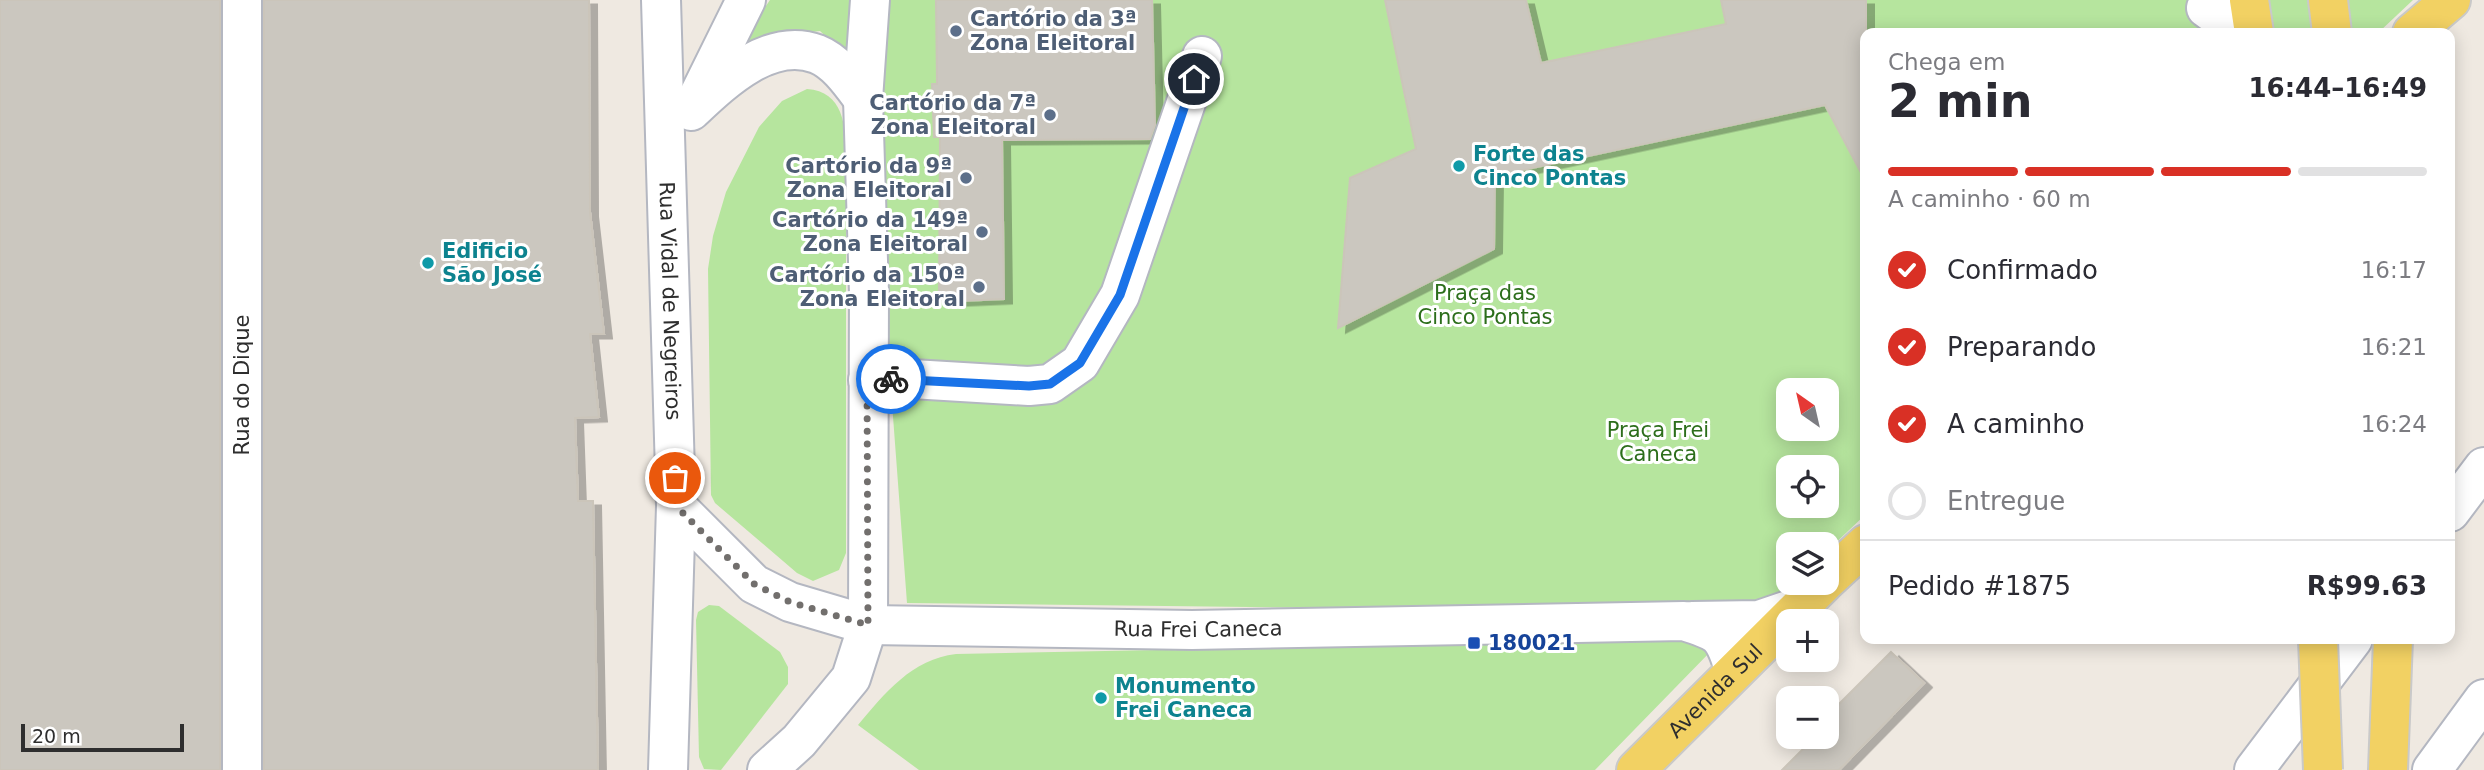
<!DOCTYPE html>
<html lang="pt">
<head>
<meta charset="utf-8">
<style>
	body { margin:0; font-family:"DejaVu Sans",sans-serif; background:#f2f2f3; color:#2b2b33; height:100vh; display:flex; flex-direction:column; font-size:26px; white-space:nowrap }
	* { box-sizing:border-box; margin:0 }
	p { font-size:23px; color:#7c7c81 }
	.icon { flex:none; width:38px; height:38px; fill:none; stroke:currentColor; stroke-width:2; stroke-linecap:round; stroke-linejoin:round }
	.map { position:relative; flex:1; overflow:hidden }
	.panel { position:absolute; left:1860px; top:28px; width:595px; height:616px; display:flex; flex-direction:column; background:#fff; border-radius:14px; box-shadow:0 4px 18px #0003 }
	.panel>* { flex:none }
	.needle { width:46px; rotate:326deg }
	.tools { position:absolute; left:1776px; top:378px; display:grid; gap:14px }
	.tools a { display:grid; place-items:center; width:63px; height:63px; border-radius:14px; background:#fff; box-shadow:0 4px 18px #0003; font-size:35px }
	.scale { position:absolute; left:21px; bottom:18px; width:163px; box-sizing:border-box; padding-left:7px; border:4px solid #2e2e2e; border-top:0; font-size:19px; line-height:24px; white-space:nowrap; color:#2e2e2e; -webkit-text-stroke:5px #fff; paint-order:stroke }
	.pin { position:absolute; display:grid; place-items:center; width:60px; height:60px; color:#fff; margin:-30px; border:4px solid #fff; border-radius:50%; box-shadow:0 2px 7px #0007 }
	.courier { position:absolute; display:grid; place-items:center; width:70px; height:70px; margin:-35px; border:5px solid #1a73e8; border-radius:50%; background:#fff; color:#222; box-shadow:0 2px 9px #0007 }
	.summary em { font-style:normal; font-weight:800 }
	.summary div { display:flex; flex-direction:column-reverse }
	.summary { display:flex; align-items:center; justify-content:space-between; height:119px; padding:0 28px }
	h1 { font-size:46px; font-weight:800; line-height:52px }
	.bar { display:grid; grid-template-columns:repeat(4,1fr); gap:10px 7px; align-content:center; height:84px; padding:0 28px }
	.bar i { height:9px; border-radius:5px; background:#e1e1e2 }
	.bar .current { background:#d93025 }
	.bar p { grid-column:span 4 }
	.line { display:flex; align-items:center; gap:18px; padding:0 28px; border-top:2px solid #e1e1e2 }
	.line div { flex:1 }
	ol { padding:0 28px; list-style:none }
	li { display:flex; align-items:center; gap:21px; height:77px }
	li p { margin-inline-start:auto }
	li .icon { padding:7px; border-radius:50%; background:#d93025; color:#fff; stroke-width:4 }
	li:last-child { color:#7c7c81 }
	li i { width:38px; height:38px; border:4px solid #e1e1e2; border-radius:50% }
	.map>svg:first-child { display:block }
	.green { fill:#b6e59e; fill-rule:evenodd }
	.building { fill:#cbc7bf; stroke:#cbc5ba; stroke-width:2; filter:url(#shadow) }
	.lines { fill:none; stroke-linecap:round; stroke-linejoin:round }
	.minor-casing { stroke:#b4b7c1; stroke-width:42 }
	.major-casing { stroke:#c9c9c9; stroke-width:42 }
	.minor { stroke:#fff; stroke-width:38 }
	.major { stroke:#f2d163; stroke-width:38 }
	.major-bridge-casing { stroke:#c9c9c9; stroke-width:42; stroke-linecap:butt }
	.major-bridge { stroke:#f2d163; stroke-width:38 }
	.done { stroke:#726f6d; stroke-width:7; stroke-dasharray:0 12.6 }
	.route { stroke:#1a73e8; stroke-width:9 }
	.service-dot { fill:#5c6f8a; stroke:#fff; stroke-width:2.5 }
	.culture-dot { fill:#0f9aa8; stroke:#fff; stroke-width:2.5 }
	.transit-dot { fill:#1a4fb4; stroke:#fff; stroke-width:2.5 }
	.labels { text-anchor:middle; dominant-baseline:central; stroke-width:6; stroke-linejoin:round; paint-order:stroke }
	.service-label { font-size:21px; font-weight:bold; fill:#4e5e75; stroke:#fff; text-anchor:end }
	.culture-label { font-size:21px; font-weight:bold; fill:#0d838f; stroke:#fff; text-anchor:start }
	.park-label { font-size:21px; fill:#2c6e1b; stroke:#fff }
	.street-label { font-size:21px; fill:#2e2e2e; stroke:#fff }
	.transit-label { font-size:21px; font-weight:bold; fill:#164399; stroke:#fff; text-anchor:start }
</style>
</head>
<body>
<div class="map">
<svg width="2484" height="770" viewBox="0 0 2484 770">
	<defs>
		<filter id="shadow"><feDropShadow dx="8" dy="4.5" stdDeviation="0" flood-color="#0004"/></filter>
	</defs>
	<rect width="100%" height="100%" fill="#efe9e1"/>
	<g class="green">
		<path d="M770,0H2413L2378,33H1866L1865,515L1827,551V544H1788V583H1793L1761,613L907,603L885,310L881,87L820,31L777,36L726,64ZM1788,390H1827V429H1788ZM1788,467H1827V506H1788Z"/>
		<path d="M807,89C853,92 845,146 846,179V553L839,570L813,581L797,573L715,503L711,495L708,269L713,236L726,192L759,127L782,101Z"/>
		<polygon points="709,605 719,606 780,652 788,667 788,684 721,770 704,769 699,757 696,620 698,612"/>
		<path d="M1709,639L1713,649L1595,770H919L858,725C885,693 912,659 956,654Z"/>
	</g>
	<g class="building">
		<rect x="0" y="0" width="220" height="770"/>
		<polygon points="264,0 589,0 590,212 604,334 590,334 599,417 575,418 578,501 593,501 598,770 264,770"/>
		<polygon points="936,0 1152,0 1155,125 1150,139 1002,140 1004,299 939,302 940,137 934,137 932,84 937,84"/>
		<polygon points="1385,0 1526,0 1541,63 1726,24 1721,0 1866,0 1866,182 1825,105 1495,176 1494,249 1338,328 1350,178 1416,149"/>
		<polygon points="1891,652 1924,683 1839,770 1782,770 1815,737 1827,737 1827,716"/>
	</g>
	<g class="lines">
		<g class="minor-casing">
			<g id="minor">
				<path id="s1" d="M661,0L676,506L668,770"/>
				<polyline points="2212,0 2206,8 2236,30 2247,33"/>
				<polyline points="697,99 746,0"/>
				<path d="M691,111C722,82 769,36 817,54C837,62 851,83 863,99"/>
				<polyline points="868,380 912,379 1029,386 1050,384 1080,363 1120,295 1202,56"/>
				<path id="s2" d="M676,506L754,584L790,602L868,625L1192,630L1684,621C1719,632 1723,633 1734,669"/>
				<polyline points="2450,512 2484,467"/>
				<polyline points="1692,621 1759,620 1800,606"/>
				<polyline points="242,770 242,0"/>
				<polyline points="767,770 799,741 851,678 868,625 869,293 863,99 870,0"/>
				<polyline points="2254,770 2353,639"/>
				<polyline points="2432,770 2484,699"/>
			</g>
		</g>
		<g class="major-casing">
			<g id="major">
				<polyline points="2249,0 2254,33"/>
				<polyline points="2328,0 2332,33"/>
				<polyline points="2412,33 2451,0"/>
				<polyline points="1827,580 1866,544"/>
				<path id="s3" d="M1636,770L1824,583"/>
				<polyline points="2388,770 2393,639"/>
			</g>
		</g>
		<use href="#minor" class="minor"/>
		<use href="#major" class="major"/>
		<g class="major-bridge-casing">
			<polyline id="major-bridge" points="2318,639 2323,770"/>
		</g>
		<use href="#major-bridge" class="major-bridge"/>
	</g>
	<g class="lines">
		<polyline class="done" points="675,478 676,506 754,584 790,602 868,625 867,380 891,379"/>
		<polyline class="route" points="891,379 1029,386 1050,384 1080,363 1120,295 1194,79"/>
	</g>
	<g class="service-dot">
		<circle cx="956" cy="31" r="7"/>
		<circle cx="1050" cy="115" r="7"/>
		<circle cx="966" cy="178" r="7"/>
		<circle cx="982" cy="232" r="7"/>
		<circle cx="979" cy="287" r="7"/>
	</g>
	<g class="culture-dot">
		<circle cx="1459" cy="166" r="7"/>
		<circle cx="428" cy="263" r="7"/>
		<circle cx="1101" cy="698" r="7"/>
	</g>
	<rect class="transit-dot" x="1467" y="636" width="14" height="14" rx="3.5"/>
	<g class="labels">
		<g class="service-label">
			<text x="970" y="19" text-anchor="start">Cartório da 3ª<tspan x="970" dy="24">Zona Eleitoral</tspan></text>
			<text x="1036" y="103">Cartório da 7ª<tspan x="1036" dy="24">Zona Eleitoral</tspan></text>
			<text x="952" y="166">Cartório da 9ª<tspan x="952" dy="24">Zona Eleitoral</tspan></text>
			<text x="968" y="220">Cartório da 149ª<tspan x="968" dy="24">Zona Eleitoral</tspan></text>
			<text x="965" y="275">Cartório da 150ª<tspan x="965" dy="24">Zona Eleitoral</tspan></text>
		</g>
		<g class="culture-label">
			<text x="1473" y="154">Forte das<tspan x="1473" dy="24">Cinco Pontas</tspan></text>
			<text x="442" y="251">Edificio<tspan x="442" dy="24">São José</tspan></text>
			<text x="1115" y="686">Monumento<tspan x="1115" dy="24">Frei Caneca</tspan></text>
		</g>
		<g class="park-label">
			<text x="1485" y="293">Praça das<tspan x="1485" dy="24">Cinco Pontas</tspan></text>
			<text x="1658" y="430">Praça Frei<tspan x="1658" dy="24">Caneca</tspan></text>
		</g>
		<g class="street-label">
			<text stroke="none"><textPath href="#s1" startOffset="301">Rua Vidal de Negreiros</textPath></text>
			<text transform="translate(242 385) rotate(-90)">Rua do Dique</text>
			<text stroke="none"><textPath href="#s2" startOffset="562">Rua Frei Caneca</textPath></text>
			<text stroke="none"><textPath href="#s3" startOffset="112">Avenida Sul</textPath></text>
		</g>
		<g class="transit-label">
			<text x="1488" y="643">180021</text>
		</g>
	</g>
</svg>
<div class="tools">
<a><svg class="needle" viewBox="-14 -14 28 28"><path d="M0-13l5 13h-10z" fill="#e53935"/><path d="M0 13l5-13h-10z" fill="#7c7c81"/></svg></a>
<a><svg class="icon" aria-label="locate" viewBox="0 0 24 24"><circle cx="12" cy="12" r="6"/><path d="M12 2v4M12 18v4M2 12h4M18 12h4"/></svg></a>
<a><svg class="icon" aria-label="layers" viewBox="0 0 24 24"><path d="M12 4l9 5-9 5-9-5zM3 14l9 5 9-5"/></svg></a>
<a>+</a>
<a>−</a>
</div>
<div class="scale">20 m</div>
<div class="pin" style="left:675px;top:478px;background:#ea580c"><svg class="icon" aria-label="bag" viewBox="0 0 24 24"><path d="M5 8h14l-1 12H6zM9 8a3 3 0 0 1 6 0"/></svg></div>
<div class="pin" style="left:1194px;top:79px;background:#1f2937"><svg class="icon" aria-label="home" viewBox="0 0 24 24"><path d="M3 11l9-7 9 7M6 9v11h12V9"/></svg></div>
<div class="courier" style="left:891px;top:379px"><svg class="icon" aria-label="bike" viewBox="0 0 24 24"><circle cx="6" cy="16" r="4"/><circle cx="18" cy="16" r="4"/><path d="M6 16l4-8h5l3 8M10 8l3 8H6M13 5h3"/></svg></div>
<section class="panel">
<div class="summary"><div><h1>2 min</h1><p>Chega em</p></div><em>16:44–16:49</em></div>
<div class="bar"><i class="current"></i><i class="current"></i><i class="current"></i><i></i><p>A caminho · 60 m</p></div>
<ol>
<li><svg class="icon" aria-label="check" viewBox="0 0 24 24"><path d="M5 12l5 5 9-10"/></svg>Confirmado<p>16:17</p></li>
<li><svg class="icon" aria-label="check" viewBox="0 0 24 24"><path d="M5 12l5 5 9-10"/></svg>Preparando<p>16:21</p></li>
<li><svg class="icon" aria-label="check" viewBox="0 0 24 24"><path d="M5 12l5 5 9-10"/></svg>A caminho<p>16:24</p></li>
<li><i></i>Entregue</li>
</ol>
<div class="line" style="height:91px"><div>Pedido #1875</div><b>R$99.63</b></div>
</section>
</div>
</body>
</html>
